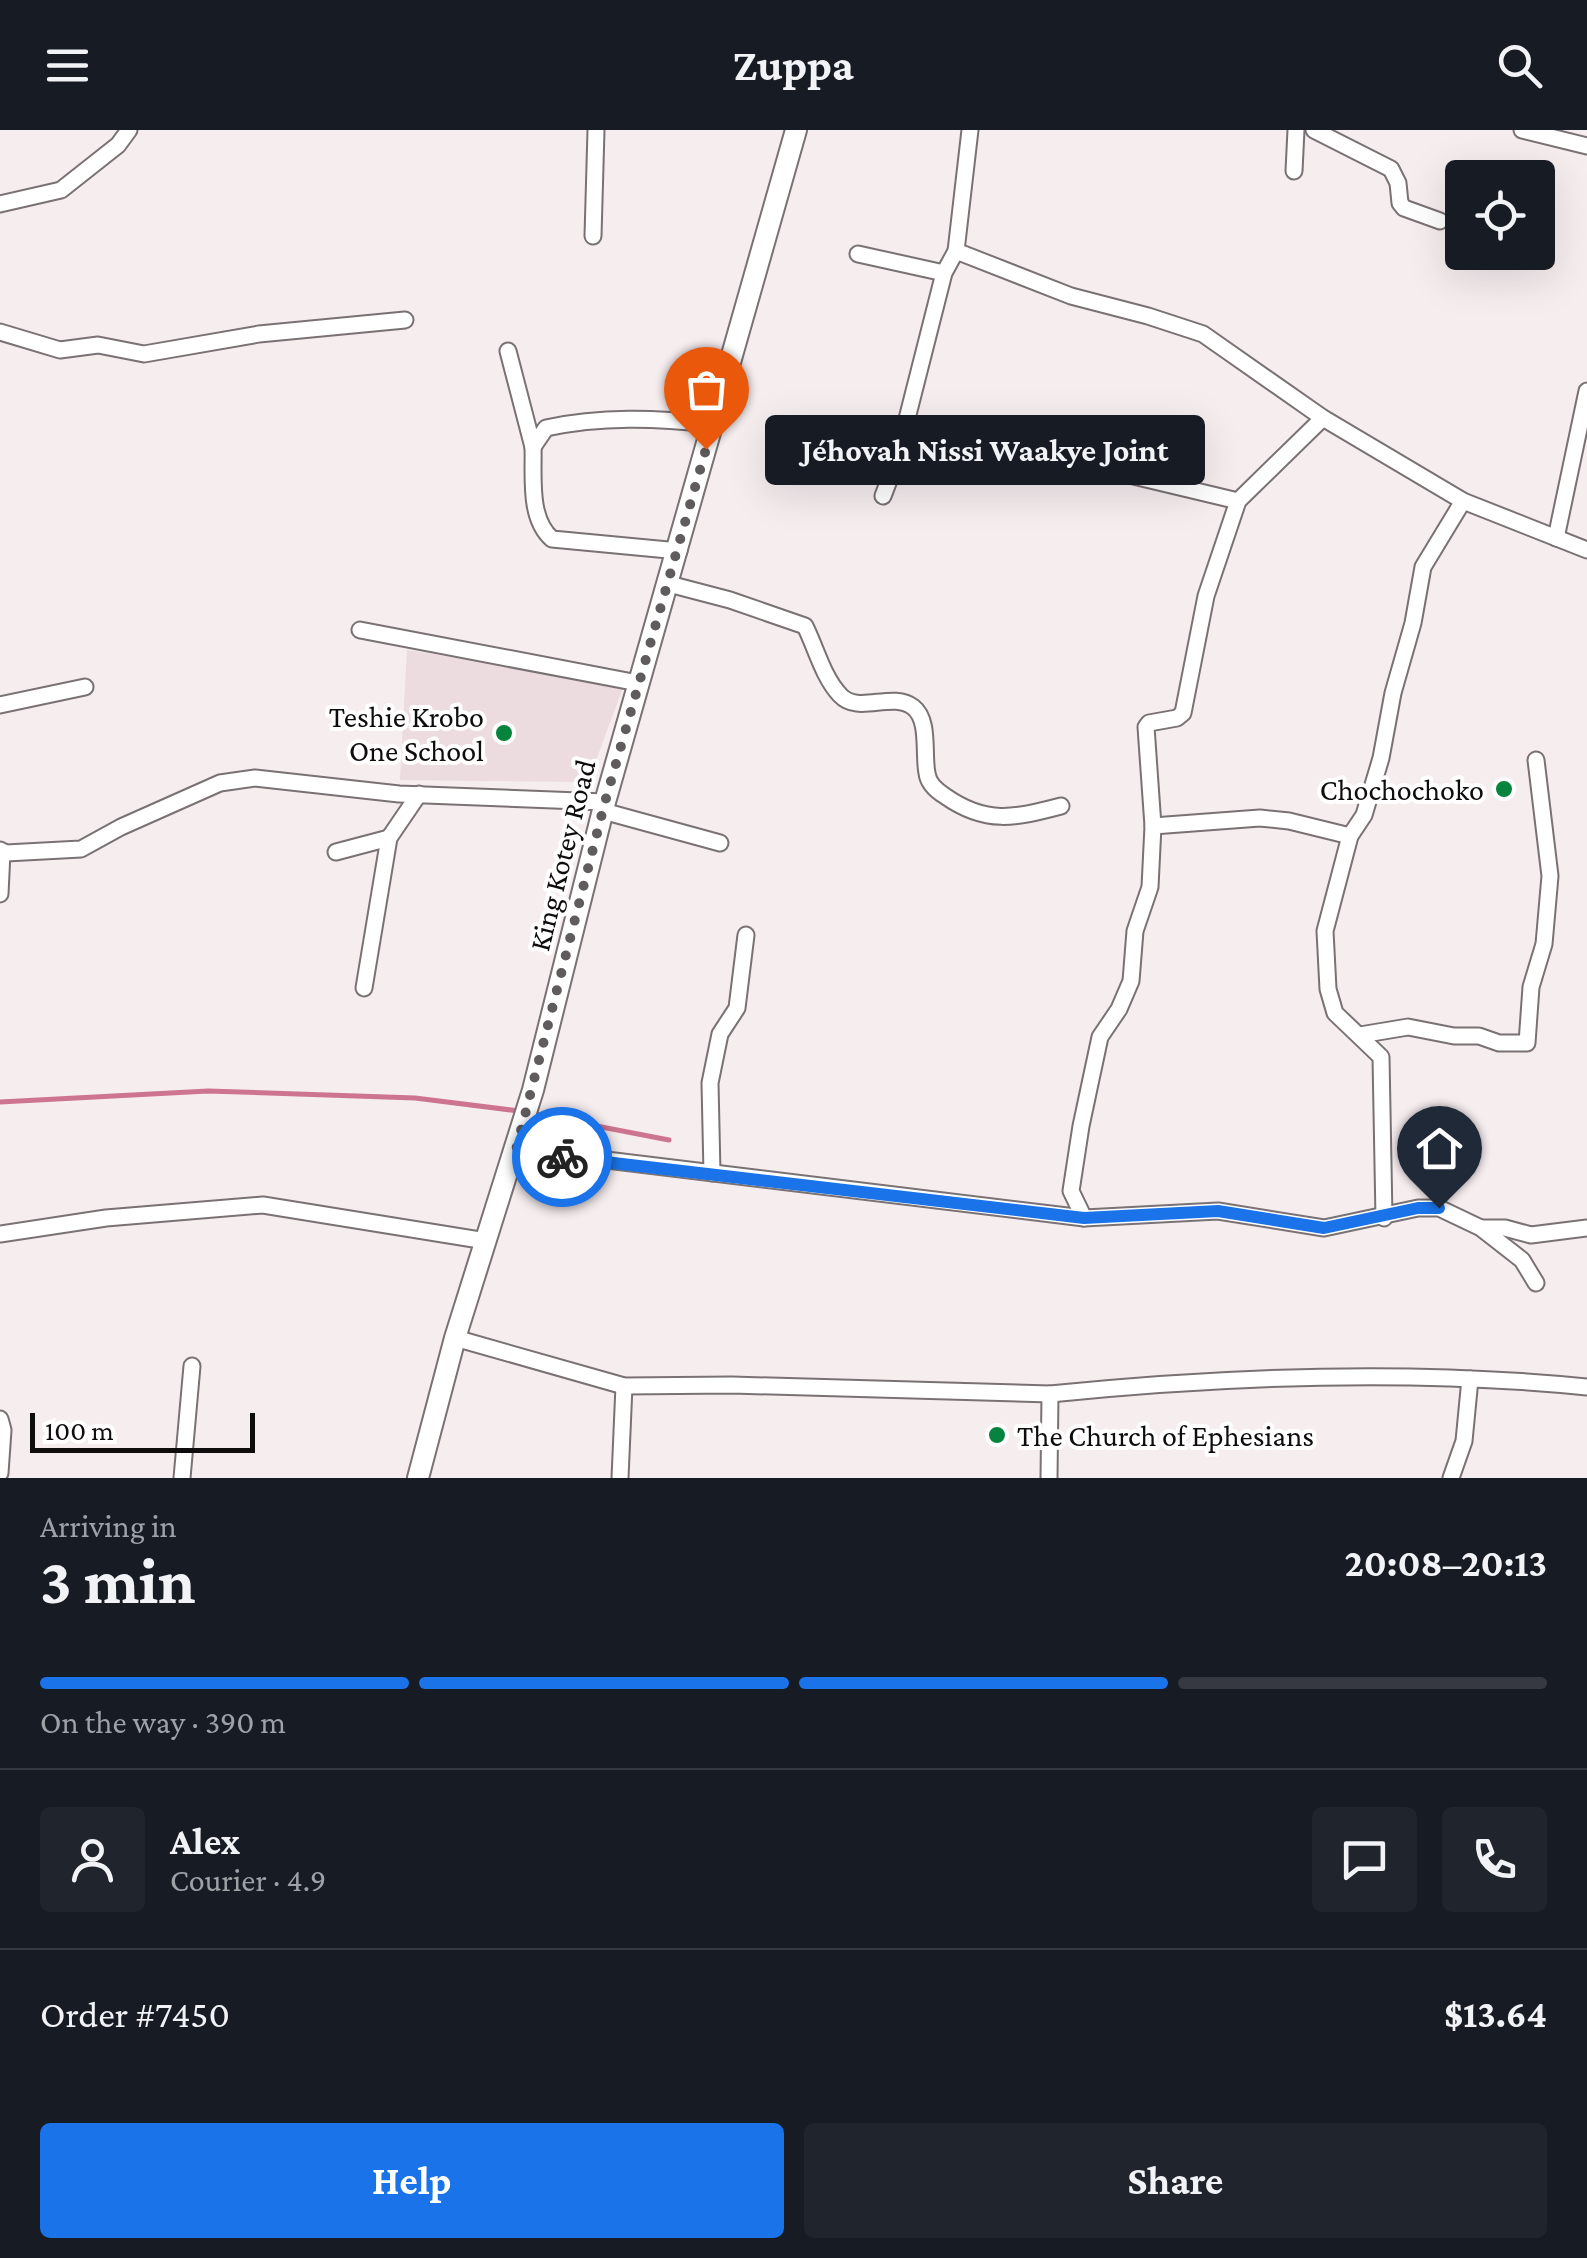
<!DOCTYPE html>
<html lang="en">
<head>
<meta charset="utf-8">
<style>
	body { margin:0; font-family:"Crimson Pro",serif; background:#20242c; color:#f1f3f6; height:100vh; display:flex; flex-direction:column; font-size:38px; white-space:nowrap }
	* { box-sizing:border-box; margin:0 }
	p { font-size:32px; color:#9ea1a6 }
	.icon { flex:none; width:55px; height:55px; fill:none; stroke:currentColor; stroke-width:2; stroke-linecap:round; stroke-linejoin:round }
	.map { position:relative; height:1348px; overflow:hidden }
	.sheet { display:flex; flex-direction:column; background:#171b24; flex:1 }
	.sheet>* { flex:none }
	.tools { position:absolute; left:1445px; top:30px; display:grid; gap:20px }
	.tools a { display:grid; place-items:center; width:110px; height:110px; border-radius:10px; background:#171b24; box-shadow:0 10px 40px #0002; font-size:50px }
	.scale { position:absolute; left:30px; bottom:25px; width:225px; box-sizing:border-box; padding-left:10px; border:5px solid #0f0c0d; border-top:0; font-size:28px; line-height:35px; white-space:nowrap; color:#0f0c0d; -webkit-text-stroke:8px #fff; paint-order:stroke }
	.pin { position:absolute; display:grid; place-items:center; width:85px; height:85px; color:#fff; margin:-102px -42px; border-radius:50% 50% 50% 0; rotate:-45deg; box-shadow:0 0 10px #0007 }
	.pin .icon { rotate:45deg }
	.courier { position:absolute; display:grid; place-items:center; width:100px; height:100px; margin:-50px; border:8px solid #1a73e8; border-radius:50%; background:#fff; color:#222; box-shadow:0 2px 12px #0007 }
	.bubble { position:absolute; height:70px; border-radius:10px; background:#171b24; box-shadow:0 10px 40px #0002; font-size:32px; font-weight:700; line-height:70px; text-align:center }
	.overview em { font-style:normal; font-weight:700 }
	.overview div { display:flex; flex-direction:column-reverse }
	.overview { display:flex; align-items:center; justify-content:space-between; height:170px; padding:0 40px }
	h1 { font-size:65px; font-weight:700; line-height:75px }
	.bar { display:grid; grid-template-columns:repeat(4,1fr); gap:15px 10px; align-content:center; height:120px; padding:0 40px }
	.bar i { height:12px; border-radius:8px; background:#363941 }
	.bar .active { background:#1a73e8 }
	.bar p { grid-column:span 4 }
	.line { display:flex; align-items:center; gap:25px; padding:0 40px; border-top:2px solid #363941 }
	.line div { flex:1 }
	.round { display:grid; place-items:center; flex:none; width:105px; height:105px; border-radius:10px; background:#20242c }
	.cta { display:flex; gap:20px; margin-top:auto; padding:20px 40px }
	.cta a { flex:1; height:115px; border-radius:10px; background:#1a73e8; color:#fff; font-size:40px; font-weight:700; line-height:115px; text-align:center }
	.cta a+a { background:#20242c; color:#f1f3f6 }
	header { display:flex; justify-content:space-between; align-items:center; height:130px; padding:0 40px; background:#171b24; font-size:45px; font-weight:700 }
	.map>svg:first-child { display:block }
	.built { fill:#ecdbdf }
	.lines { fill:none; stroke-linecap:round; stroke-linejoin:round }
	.stream { stroke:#cd7590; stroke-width:5 }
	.street-casing { stroke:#797173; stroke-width:19 }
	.secondary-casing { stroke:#797173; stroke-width:24 }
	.street { stroke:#fff; stroke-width:15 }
	.secondary { stroke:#fff; stroke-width:20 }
	.done { stroke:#605b5c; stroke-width:10; stroke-dasharray:0 18 }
	.route { stroke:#1a73e8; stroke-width:12 }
	.poi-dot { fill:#06833d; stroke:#fff; stroke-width:4 }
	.labels { text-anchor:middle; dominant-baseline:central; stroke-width:8; stroke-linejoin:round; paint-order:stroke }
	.poi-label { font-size:30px; fill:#0f0c0d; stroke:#fff; text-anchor:end }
	.street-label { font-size:30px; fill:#0f0c0d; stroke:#fff }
</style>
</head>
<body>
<header><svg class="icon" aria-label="menu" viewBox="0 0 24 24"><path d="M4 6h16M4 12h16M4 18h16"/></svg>Zuppa<svg class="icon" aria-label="search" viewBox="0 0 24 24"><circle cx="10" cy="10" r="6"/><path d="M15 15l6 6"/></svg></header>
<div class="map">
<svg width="1587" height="1348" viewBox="0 0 1587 1348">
	<rect width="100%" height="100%" fill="#f6edef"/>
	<polygon class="built" points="407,520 624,555 588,652 400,650"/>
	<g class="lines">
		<g class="stream">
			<polyline points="0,972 208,961 415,968 519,981"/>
			<polyline points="529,983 669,1010"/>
		</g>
		<g class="street-casing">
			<g id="street">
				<polyline points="970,0 956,121 1071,166 1148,186 1203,204 1323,288 1463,371 1587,420"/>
				<polyline points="1314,0 1391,39 1398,53 1400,73 1404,78 1440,91"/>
				<polyline points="1522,0 1587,16"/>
				<polyline points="1294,41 1296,0"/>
				<polyline points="0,74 61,60 118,15 129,0"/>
				<polyline points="593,106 596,0"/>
				<polyline points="858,124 944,143"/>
				<polyline points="0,202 60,220 98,215 144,224 259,204 405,190"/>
				<path d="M508,221L533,317L546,298C601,286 656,288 712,294"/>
				<path d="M533,317C534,346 528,388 552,409L679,421"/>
				<polyline points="896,332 1056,333 1104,339 1238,371"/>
				<polyline points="883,366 896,332 944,143 956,121"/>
				<polyline points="1556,408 1587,261"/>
				<path d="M669,454L730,470L805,496C816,518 823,547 840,565C858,585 892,561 913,577C930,590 923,624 927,643C928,653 937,661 945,666C986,695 1015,688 1061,676"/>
				<polyline points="360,500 638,553"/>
				<polyline points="0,575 85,557"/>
				<polyline points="603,681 720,713"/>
				<polyline points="1153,696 1260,688 1289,691 1350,706"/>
				<polyline points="0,720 6,723 81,719 121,697 220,653 255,648 399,664 605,672"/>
				<polyline points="336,722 389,708"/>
				<polyline points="0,764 2,722"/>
				<polyline points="364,858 389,708 419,664"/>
				<polyline points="1360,905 1408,897 1454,906 1479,906 1499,913 1527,913 1531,857 1544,814 1550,746 1536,630"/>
				<polyline points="515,1024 590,1028 1084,1088 1218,1081 1324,1098 1418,1078 1439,1078 1481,1098 1522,1130 1536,1153"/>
				<polyline points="712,1043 710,953 720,904 737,878 746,805"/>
				<polyline points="1084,1088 1071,1061 1081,996 1100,907 1119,879 1131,851 1135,801 1150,757 1153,696 1146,597 1149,593 1177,588 1183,583 1206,466 1238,371 1323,288"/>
				<polyline points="1384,1088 1381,927 1335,883 1328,859 1325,801 1350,706 1364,685 1381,628 1393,563 1413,493 1423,437 1463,371"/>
				<polyline points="1481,1098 1505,1098 1531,1105 1587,1098"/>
				<polyline points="0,1104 106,1088 263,1075 486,1111"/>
				<polyline points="455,1208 624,1256 732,1255 1050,1264"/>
				<polyline points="0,1289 3,1300 0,1343"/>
				<polyline points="182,1348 192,1236"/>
				<polyline points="620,1348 624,1256"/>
				<path d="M1049,1348L1050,1264C1228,1246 1409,1239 1587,1257"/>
				<polyline points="1451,1348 1464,1311 1470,1249"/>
			</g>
		</g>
		<g class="secondary-casing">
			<polyline id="secondary" points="418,1348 455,1208 533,960 605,672 796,0"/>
		</g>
		<use href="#street" class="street"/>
		<use href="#secondary" class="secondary"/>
	</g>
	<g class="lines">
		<polyline class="done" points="562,1027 515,1024 605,672 706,319"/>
		<polyline class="route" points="562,1027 1084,1088 1218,1081 1324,1098 1418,1078 1439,1078"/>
	</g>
	<g class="poi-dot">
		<circle cx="504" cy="603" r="10"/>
		<circle cx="1504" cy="659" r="10"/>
		<circle cx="997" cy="1305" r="10"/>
	</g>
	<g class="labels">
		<g class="poi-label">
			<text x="484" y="586">Teshie Krobo<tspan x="484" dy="34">One School</tspan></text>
			<text x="1484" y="659">Chochochoko</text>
			<text x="1017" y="1305" text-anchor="start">The Church of Ephesians</text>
		</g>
		<g class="street-label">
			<text transform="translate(562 725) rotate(-76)">King Kotey Road</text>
		</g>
	</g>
</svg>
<div class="tools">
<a><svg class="icon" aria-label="locate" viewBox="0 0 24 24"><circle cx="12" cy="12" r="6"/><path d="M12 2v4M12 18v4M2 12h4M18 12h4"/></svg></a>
</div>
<div class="scale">100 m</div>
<div class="pin" style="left:706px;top:319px;background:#ea580c"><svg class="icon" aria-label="bag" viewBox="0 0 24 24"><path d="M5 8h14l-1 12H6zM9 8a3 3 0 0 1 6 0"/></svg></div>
<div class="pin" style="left:1439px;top:1078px;background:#1f2937"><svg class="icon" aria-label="home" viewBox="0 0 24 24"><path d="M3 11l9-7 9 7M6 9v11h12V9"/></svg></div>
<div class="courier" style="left:562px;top:1027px"><svg class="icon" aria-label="bike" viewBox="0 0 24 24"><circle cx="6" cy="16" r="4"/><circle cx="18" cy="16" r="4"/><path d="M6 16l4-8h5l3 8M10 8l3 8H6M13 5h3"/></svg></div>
<div class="bubble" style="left:765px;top:285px;width:440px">Jéhovah Nissi Waakye Joint</div>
</div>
<section class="sheet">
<div class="overview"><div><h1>3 min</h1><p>Arriving in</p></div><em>20:08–20:13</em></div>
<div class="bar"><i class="active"></i><i class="active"></i><i class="active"></i><i></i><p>On the way · 390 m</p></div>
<div class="line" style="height:180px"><a class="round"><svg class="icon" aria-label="person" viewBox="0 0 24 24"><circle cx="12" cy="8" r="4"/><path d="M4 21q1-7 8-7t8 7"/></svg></a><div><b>Alex</b><p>Courier · 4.9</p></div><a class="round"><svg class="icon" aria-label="chat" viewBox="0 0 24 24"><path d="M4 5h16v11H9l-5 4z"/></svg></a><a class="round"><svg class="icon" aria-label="phone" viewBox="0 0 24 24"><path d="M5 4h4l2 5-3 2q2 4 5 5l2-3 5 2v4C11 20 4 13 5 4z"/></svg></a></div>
<div class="line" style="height:130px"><div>Order #7450</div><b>$13.64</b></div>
<div class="cta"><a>Help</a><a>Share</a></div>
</section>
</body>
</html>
